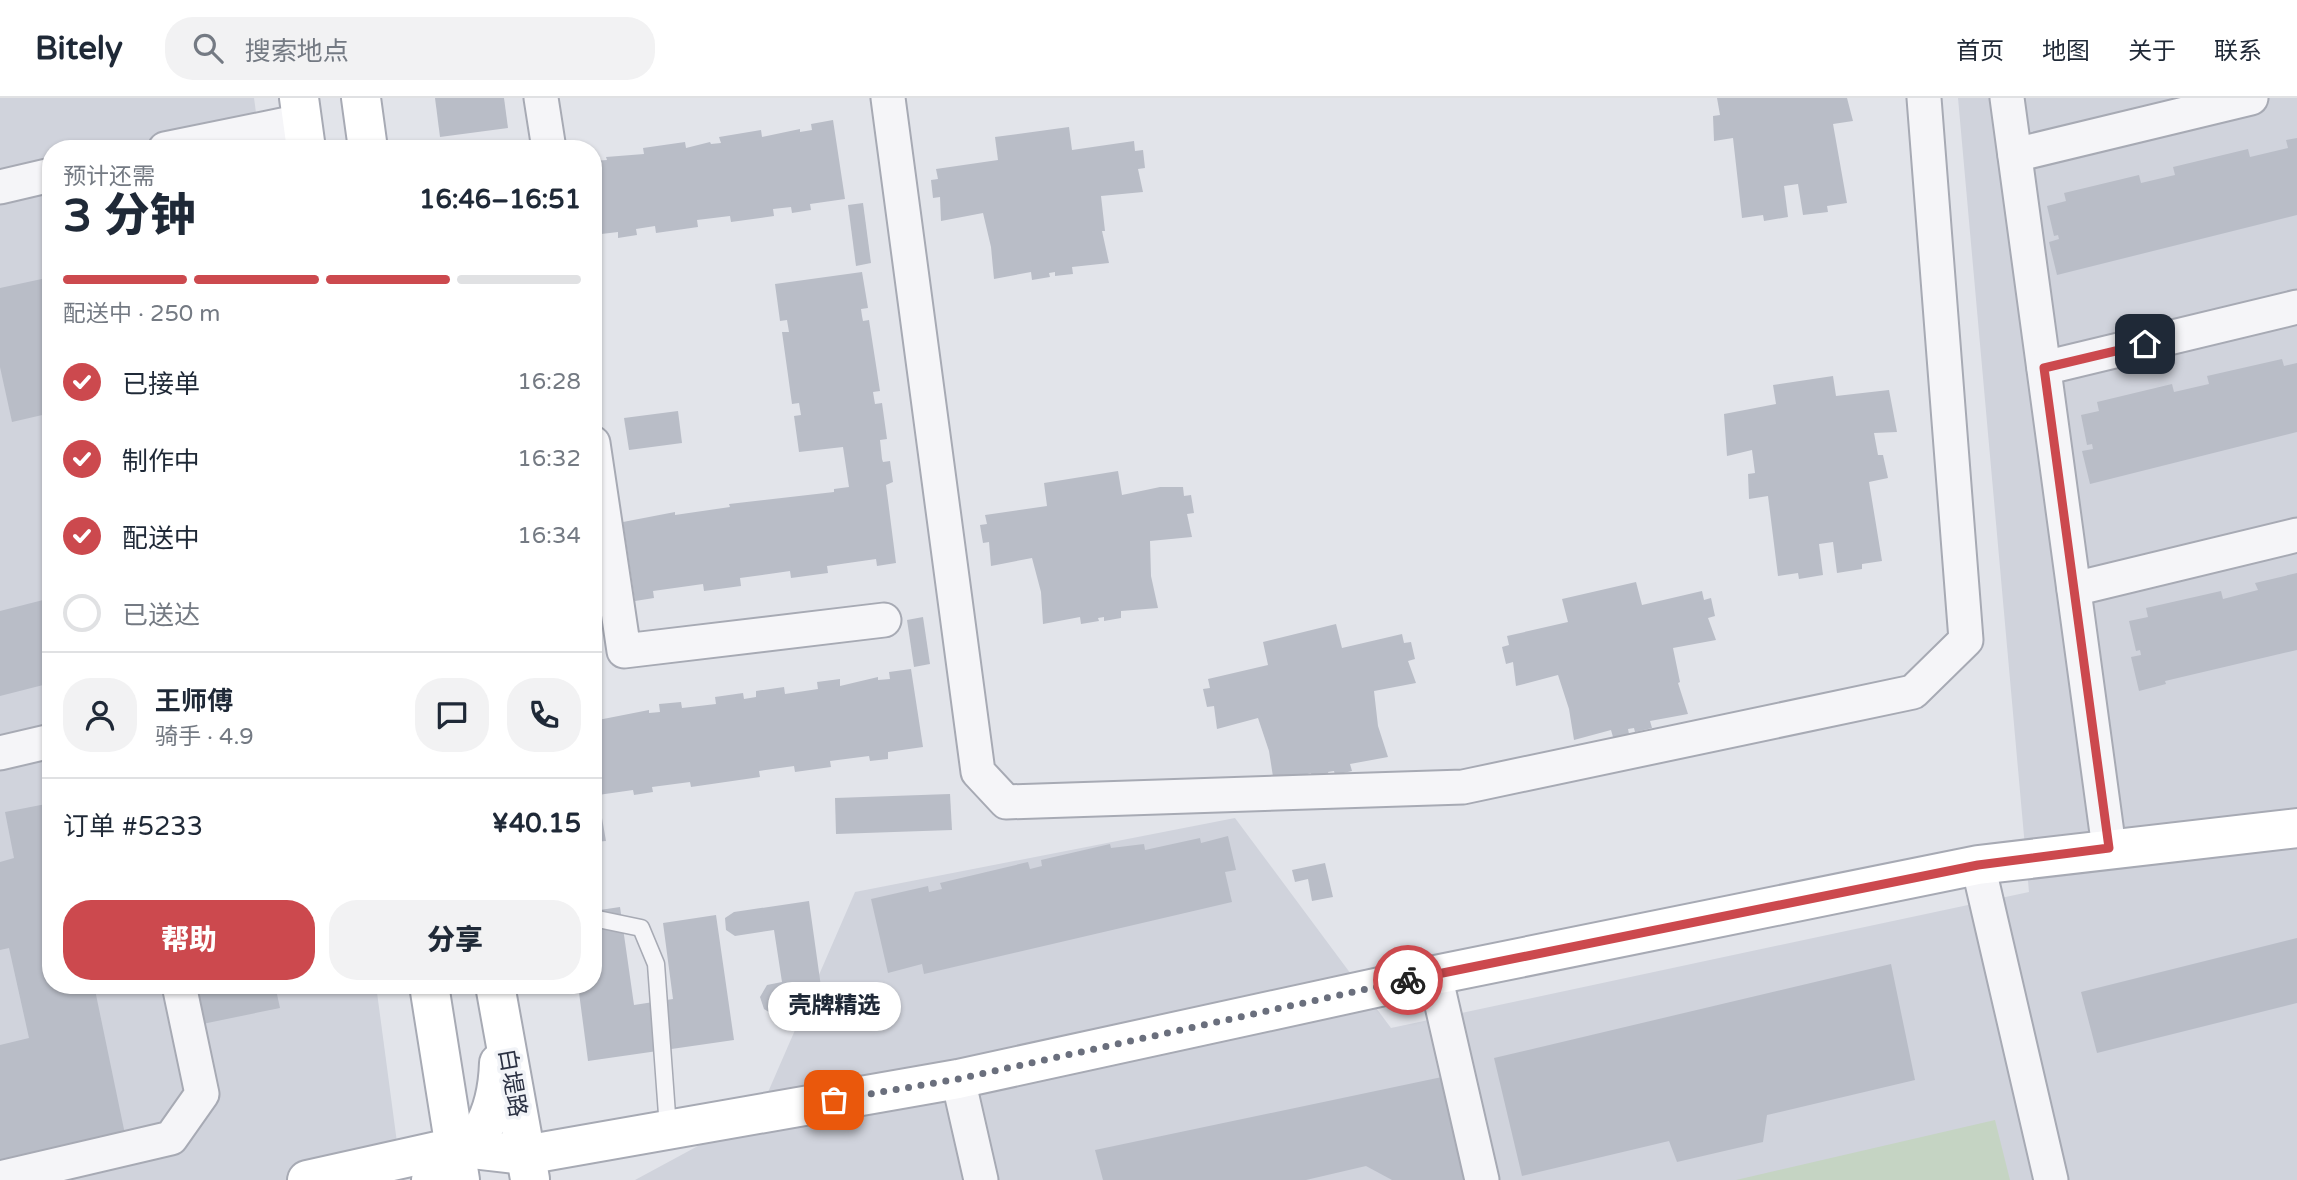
<!DOCTYPE html>
<html lang="zh">
<head>
<meta charset="utf-8">
<style>
	body { margin:0; font-family:"Varela Round","Noto Sans SC",sans-serif; background:#f2f2f3; color:#1f2937; height:100vh; display:flex; flex-direction:column; font-size:26px; white-space:nowrap }
	* { box-sizing:border-box; margin:0 }
	p { font-size:23px; color:#747a83 }
	.icon { flex:none; width:38px; height:38px; fill:none; stroke:currentColor; stroke-width:2; stroke-linecap:round; stroke-linejoin:round }
	.map { position:relative; flex:1; overflow:hidden }
	.panel { position:absolute; left:42px; top:42px; width:560px; height:854px; display:flex; flex-direction:column; background:#fff; border-radius:28px; box-shadow:0 2px 5px #0004 }
	.panel>* { flex:none }
	.pin { position:absolute; display:grid; place-items:center; width:60px; height:60px; color:#fff; margin:-30px; border-radius:14px; box-shadow:0 4px 10px #0006 }
	.courier { position:absolute; display:grid; place-items:center; width:70px; height:70px; margin:-35px; border:5px solid #cc494e; border-radius:50%; background:#fff; color:#222; box-shadow:0 2px 9px #0007 }
	.bubble { position:absolute; height:49px; border-radius:24px; background:#fff; box-shadow:0 2px 5px #0004; font-size:23px; font-weight:800; line-height:49px; text-align:center }
	.summary em { font-style:normal; font-weight:800 }
	.summary div { display:flex; flex-direction:column-reverse }
	.summary { display:flex; align-items:center; justify-content:space-between; height:119px; padding:0 21px }
	h1 { font-size:46px; font-weight:800; line-height:52px }
	.bar { display:grid; grid-template-columns:repeat(4,1fr); gap:10px 7px; align-content:center; height:84px; padding:0 21px }
	.bar i { height:9px; border-radius:5px; background:#e0e1e3 }
	.bar .current { background:#cc494e }
	.bar p { grid-column:span 4 }
	.line { display:flex; align-items:center; gap:18px; padding:0 21px; border-top:2px solid #e0e1e3 }
	.line div { flex:1 }
	.round { display:grid; place-items:center; flex:none; width:74px; height:74px; border-radius:28px; background:#f2f2f3 }
	ol { padding:0 21px; list-style:none }
	li { display:flex; align-items:center; gap:21px; height:77px }
	li p { margin-inline-start:auto }
	li .icon { padding:7px; border-radius:50%; background:#cc494e; color:#fff; stroke-width:4 }
	li:last-child { color:#747a83 }
	li i { width:38px; height:38px; border:4px solid #e0e1e3; border-radius:50% }
	.cta { display:flex; gap:14px; margin-top:auto; padding:14px 21px }
	.cta a { flex:1; height:80px; border-radius:28px; background:#cc494e; color:#fff; font-size:28px; font-weight:800; line-height:80px; text-align:center }
	.cta a+a { background:#f2f2f3; color:#1f2937 }
	header { display:flex; align-items:center; gap:42px; box-sizing:border-box; height:98px; padding:0 35px; background:#fff; border-bottom:2px solid #e0e1e3 }
	header strong { font-size:33px }
	nav { display:flex; gap:38px; margin-inline-start:auto; font-size:24px }
	.search { width:490px; height:63px; background:#f2f2f3; display:flex; align-items:center; gap:18px; box-sizing:border-box; padding:0 24px; border-radius:28px; color:#747a83; font-size:26px }
	.map>svg:first-child { display:block }
	.built { fill:#d0d3dc }
	.green { fill:#c5d4c3 }
	.building { fill:#b9bdc7 }
	.lines { fill:none; stroke-linecap:round; stroke-linejoin:round }
	.lane-casing { stroke:#a7aab4; stroke-width:19 }
	.street-casing { stroke:#a7aab4; stroke-width:37 }
	.secondary-casing { stroke:#a7aab4; stroke-width:42 }
	.lane { stroke:#f5f5f8; stroke-width:16 }
	.street { stroke:#f5f5f8; stroke-width:33 }
	.secondary { stroke:#fff; stroke-width:38 }
	.done { stroke:#6a6f7d; stroke-width:7; stroke-dasharray:0 12.6 }
	.route { stroke:#cc494e; stroke-width:9 }
	.labels { text-anchor:middle; dominant-baseline:central; stroke-width:7; stroke-linejoin:round; paint-order:stroke }
	.street-label { font-size:23px; fill:#2a3042; stroke:#f1f3f7 }
</style>
</head>
<body>
<header>
<strong>Bitely</strong>
<div class="search"><svg class="icon" aria-label="search" viewBox="0 0 24 24"><circle cx="10" cy="10" r="6"/><path d="M15 15l6 6"/></svg>搜索地点</div>
<nav><a>首页</a><a>地图</a><a>关于</a><a>联系</a></nav>
</header>
<div class="map">
<svg width="2297" height="1082" viewBox="0 0 2297 1082">
	<rect width="100%" height="100%" fill="#e2e4ea"/>
	<g class="built">
		<polygon points="0,0 254,0 261,51 51,51 51,887 376,887 402,1082 0,1082"/>
		<polygon points="1958,0 2297,0 2297,1082 635,1082 759,1015 855,794 1235,720 1391,930 2029,794"/>
	</g>
	<polygon class="green" points="1995,1022 2010,1082 1736,1082"/>
	<g class="building">
		<polygon points="435,0 504,0 508,30 440,39"/>
		<polygon points="1717,0 1847,0 1853,23 1833,26 1847,105 1827,108 1828,114 1803,117 1798,86 1784,88 1788,119 1764,123 1763,117 1742,120 1733,40 1714,43 1713,18 1720,17"/>
		<polygon points="833,22 845,101 810,106 811,112 792,115 791,109 773,111 774,118 731,124 730,118 697,122 698,129 656,135 655,128 636,131 637,137 618,140 618,134 593,137 593,63 607,62 606,59 644,56 643,50 685,44 686,50 710,44 711,46 721,45 719,39 761,32 762,39 800,31 800,34 812,32 811,26"/>
		<polygon points="1069,29 1072,52 1134,43 1135,53 1143,52 1145,70 1138,71 1143,94 1101,98 1105,133 1102,133 1109,165 1072,169 1073,176 1055,178 1055,174 1049,175 1050,179 1032,182 1031,174 994,181 991,149 983,115 941,123 940,99 933,100 931,82 938,81 936,71 998,62 995,39"/>
		<polygon points="2297,40 2297,117 2057,177 2049,144 2059,141 2058,137 2054,138 2047,108 2066,103 2064,95 2139,77 2141,85 2175,77 2173,69 2248,51 2250,59 2288,50 2286,42"/>
		<polygon points="863,105 871,165 856,168 848,107"/>
		<polygon points="862,174 868,210 861,211 862,218 863,223 869,222 880,293 873,294 875,306 882,305 887,341 880,342 882,361 883,364 890,363 893,384 886,387 896,465 877,468 876,461 827,468 828,475 791,480 790,473 740,480 741,488 704,493 703,486 653,493 654,500 635,503 623,424 675,414 675,417 730,409 729,406 834,394 834,391 849,389 843,349 799,354 794,318 801,317 799,305 792,306 782,234 789,234 787,222 780,223 775,186"/>
		<polygon points="51,179 51,315 12,324 0,269 0,190"/>
		<polygon points="2282,261 2284,268 2297,265 2297,334 2090,386 2082,353 2093,351 2092,346 2087,347 2081,317 2099,313 2097,304 2172,286 2174,294 2209,286 2207,278"/>
		<polygon points="1833,278 1836,298 1889,292 1897,334 1874,335 1878,357 1883,357 1888,380 1869,384 1882,463 1862,466 1862,471 1837,475 1833,444 1819,446 1823,477 1799,481 1798,475 1778,478 1768,398 1749,401 1748,376 1755,375 1752,352 1727,358 1724,316 1776,306 1773,287"/>
		<polygon points="678,313 682,345 629,352 624,320"/>
		<polygon points="1118,373 1122,397 1160,389 1183,389 1184,398 1191,397 1194,415 1187,416 1192,439 1150,443 1151,478 1158,510 1121,513 1121,520 1104,523 1104,519 1098,520 1099,523 1081,526 1080,519 1043,526 1041,494 1032,460 991,468 989,444 983,445 980,427 987,426 985,417 1047,408 1044,385"/>
		<polygon points="2297,475 2297,552 2165,583 2166,586 2139,593 2131,559 2141,557 2140,552 2136,553 2129,523 2148,519 2146,510 2221,493 2223,501 2258,492 2255,485"/>
		<polygon points="1636,484 1642,507 1702,493 1704,502 1711,500 1715,518 1708,520 1716,542 1673,550 1680,584 1678,585 1688,616 1650,623 1652,630 1635,634 1634,630 1628,631 1629,636 1613,639 1611,632 1574,642 1569,611 1558,577 1516,588 1513,564 1506,566 1502,549 1509,547 1507,538 1568,524 1562,501"/>
		<polygon points="51,500 51,585 0,598 0,513"/>
		<polygon points="923,519 930,566 914,569 907,522"/>
		<polygon points="1336,526 1342,550 1402,536 1404,545 1411,544 1415,561 1408,563 1416,585 1374,593 1378,628 1388,659 1350,666 1352,673 1335,677 1334,673 1328,674 1329,678 1312,682 1311,675 1274,685 1269,653 1258,620 1217,631 1214,608 1207,609 1203,591 1210,590 1208,581 1268,567 1263,544"/>
		<polygon points="911,571 923,649 888,654 888,661 870,663 869,658 830,663 831,669 795,674 794,668 759,673 760,679 691,689 690,684 652,689 653,694 634,697 633,692 598,697 606,743 593,744 593,623 649,612 649,615 660,614 659,606 681,604 682,610 716,606 715,599 743,595 744,601 756,599 756,593 784,589 785,596 818,591 817,584 840,581 840,588 878,579 878,582 890,581 889,574"/>
		<polygon points="950,696 952,732 836,736 835,700"/>
		<polygon points="51,705 51,887 94,887 126,1041 0,1074 0,947 29,940 9,850 0,852 0,764 14,760 5,714"/>
		<polygon points="1228,738 1236,772 1225,774 1232,804 924,876 922,866 888,875 871,801 928,788 929,794 942,791 940,785 1028,764 1030,771 1042,768 1041,762 1110,746 1111,750 1144,746 1145,752 1200,740 1201,745"/>
		<polygon points="1325,765 1333,799 1312,803 1308,781 1295,784 1292,772"/>
		<polygon points="809,803 822,896 809,897 810,911 772,916 764,911 760,899 767,887 782,884 774,832 735,838 726,832 725,820 734,814"/>
		<polygon points="620,809 634,907 673,901 663,825 716,817 734,942 588,963 578,887 593,887 593,813"/>
		<polygon points="2297,840 2297,905 2097,955 2081,894"/>
		<polygon points="1891,866 1915,982 1767,1017 1763,1044 1677,1064 1669,1043 1522,1078 1494,960"/>
		<polygon points="179,887 275,887 280,910 188,929"/>
		<polygon points="1442,979 1465,1082 1392,1082 1366,1068 1306,1082 1103,1082 1095,1052"/>
	</g>
	<g class="lines">
		<g class="lane-casing">
			<polyline id="lane" points="593,820 641,830 656,866 668,1030"/>
		</g>
		<g class="street-casing">
			<g id="street">
				<polyline points="541,0 549,51"/>
				<polyline points="888,0 978,674 1006,704 1463,689 1913,594 1966,542 1924,0"/>
				<polyline points="2007,0 2109,750"/>
				<polyline points="165,51 302,23"/>
				<polyline points="2015,57 2251,0"/>
				<polyline points="0,89 51,77"/>
				<polyline points="2044,270 2297,209"/>
				<polyline points="593,345 624,553 884,522"/>
				<polyline points="2074,491 2297,437"/>
				<polyline points="0,655 51,643"/>
				<polyline points="1978,767 2051,1082"/>
				<polyline points="1435,877 1482,1082"/>
				<polyline points="958,981 981,1082"/>
				<polyline points="0,1080 171,1040 202,996 179,887"/>
			</g>
		</g>
		<g class="secondary-casing">
			<g id="secondary">
				<polyline points="299,0 306,51"/>
				<polyline points="361,0 368,51"/>
				<polyline points="429,887 460,1082"/>
				<polyline points="495,887 530,1081"/>
				<polyline points="307,1082 455,1049 525,1057 958,981 1435,877 1978,767 2297,730"/>
				<path d="M431,1082C477,1049 497,1023 499,965"/>
			</g>
		</g>
		<use href="#lane" class="lane"/>
		<use href="#street" class="street"/>
		<use href="#secondary" class="secondary"/>
	</g>
	<g class="lines">
		<polyline class="done" points="834,1002 958,981 1408,882"/>
		<polyline class="route" points="1408,882 1978,767 2109,750 2044,270 2145,246"/>
	</g>
	<g class="labels">
		<g class="street-label">
			<text transform="translate(512 985) rotate(80)">白堤路</text>
		</g>
	</g>
</svg>
<div class="pin" style="left:834px;top:1002px;background:#ea580c"><svg class="icon" aria-label="bag" viewBox="0 0 24 24"><path d="M5 8h14l-1 12H6zM9 8a3 3 0 0 1 6 0"/></svg></div>
<div class="pin" style="left:2145px;top:246px;background:#1f2937"><svg class="icon" aria-label="home" viewBox="0 0 24 24"><path d="M3 11l9-7 9 7M6 9v11h12V9"/></svg></div>
<div class="courier" style="left:1408px;top:882px"><svg class="icon" aria-label="bike" viewBox="0 0 24 24"><circle cx="6" cy="16" r="4"/><circle cx="18" cy="16" r="4"/><path d="M6 16l4-8h5l3 8M10 8l3 8H6M13 5h3"/></svg></div>
<div class="bubble" style="left:768px;top:884px;width:133px">壳牌精选</div>
<section class="panel">
<div class="summary"><div><h1>3 分钟</h1><p>预计还需</p></div><em>16:46–16:51</em></div>
<div class="bar"><i class="current"></i><i class="current"></i><i class="current"></i><i></i><p>配送中 · 250 m</p></div>
<ol>
<li><svg class="icon" aria-label="check" viewBox="0 0 24 24"><path d="M5 12l5 5 9-10"/></svg>已接单<p>16:28</p></li>
<li><svg class="icon" aria-label="check" viewBox="0 0 24 24"><path d="M5 12l5 5 9-10"/></svg>制作中<p>16:32</p></li>
<li><svg class="icon" aria-label="check" viewBox="0 0 24 24"><path d="M5 12l5 5 9-10"/></svg>配送中<p>16:34</p></li>
<li><i></i>已送达</li>
</ol>
<div class="line" style="height:126px"><a class="round"><svg class="icon" aria-label="person" viewBox="0 0 24 24"><circle cx="12" cy="8" r="4"/><path d="M4 21q1-7 8-7t8 7"/></svg></a><div><b>王师傅</b><p>骑手 · 4.9</p></div><a class="round"><svg class="icon" aria-label="chat" viewBox="0 0 24 24"><path d="M4 5h16v11H9l-5 4z"/></svg></a><a class="round"><svg class="icon" aria-label="phone" viewBox="0 0 24 24"><path d="M5 4h4l2 5-3 2q2 4 5 5l2-3 5 2v4C11 20 4 13 5 4z"/></svg></a></div>
<div class="line" style="height:91px"><div>订单 #5233</div><b>¥40.15</b></div>
<div class="cta"><a>帮助</a><a>分享</a></div>
</section>
</div>
</body>
</html>
